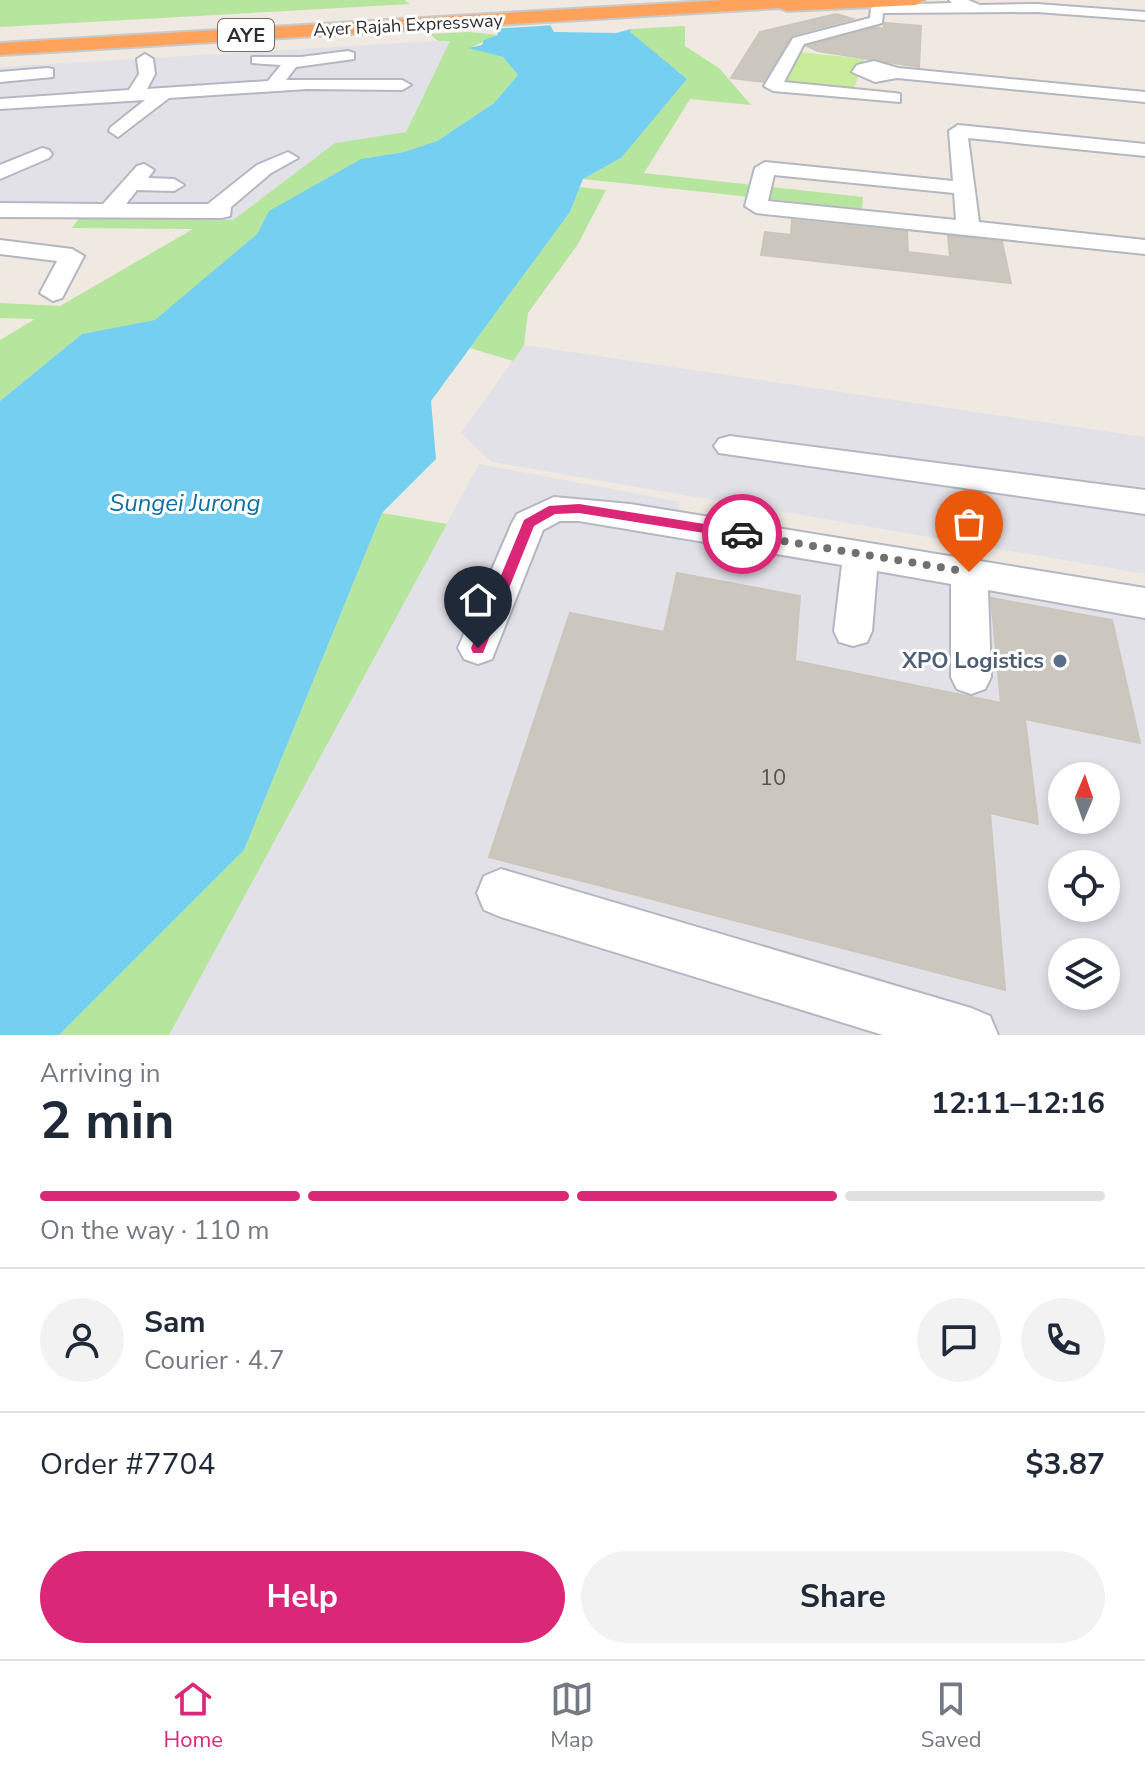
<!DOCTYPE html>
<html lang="en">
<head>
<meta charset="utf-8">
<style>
	body { margin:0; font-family:"Nunito Sans",sans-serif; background:#f2f2f3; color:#1f2937; height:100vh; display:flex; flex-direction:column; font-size:30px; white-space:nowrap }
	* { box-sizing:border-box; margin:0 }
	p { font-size:26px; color:#747a83 }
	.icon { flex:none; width:44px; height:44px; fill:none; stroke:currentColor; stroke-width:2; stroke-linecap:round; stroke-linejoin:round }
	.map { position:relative; height:1035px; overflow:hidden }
	.sheet { display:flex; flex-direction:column; background:#fff; flex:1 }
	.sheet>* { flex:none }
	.needle { width:52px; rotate:2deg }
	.controls { position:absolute; left:1048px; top:762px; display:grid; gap:16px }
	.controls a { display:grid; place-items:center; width:72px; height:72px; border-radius:50%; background:#fff; box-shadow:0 4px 12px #0003; font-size:40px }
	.pin { position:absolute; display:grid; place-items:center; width:68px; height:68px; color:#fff; margin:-82px -34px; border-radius:50% 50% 50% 0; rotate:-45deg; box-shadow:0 0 8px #0007 }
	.pin .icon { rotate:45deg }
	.courier { position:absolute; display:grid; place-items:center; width:80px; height:80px; margin:-40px; border:6px solid #db2777; border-radius:50%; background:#fff; color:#222; box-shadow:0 2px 10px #0007 }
	.headline em { font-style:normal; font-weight:700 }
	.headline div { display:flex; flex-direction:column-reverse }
	.headline { display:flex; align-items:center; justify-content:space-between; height:136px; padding:0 40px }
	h1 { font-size:52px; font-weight:700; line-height:60px }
	.bar { display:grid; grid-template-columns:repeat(4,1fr); gap:12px 8px; align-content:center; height:96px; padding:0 40px }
	.bar i { height:10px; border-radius:6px; background:#e0e1e3 }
	.bar .active { background:#db2777 }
	.bar p { grid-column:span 4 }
	.line { display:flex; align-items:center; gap:20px; padding:0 40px; border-top:2px solid #e0e1e3 }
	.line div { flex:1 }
	.round { display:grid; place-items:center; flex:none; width:84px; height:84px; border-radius:42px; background:#f2f2f3 }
	.action { display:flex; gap:16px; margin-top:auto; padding:16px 40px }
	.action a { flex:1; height:92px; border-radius:48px; background:#db2777; color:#fff; font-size:32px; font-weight:700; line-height:92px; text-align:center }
	.action a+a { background:#f2f2f3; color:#1f2937 }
	.dock { display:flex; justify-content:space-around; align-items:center; height:112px; border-top:2px solid #e0e1e3; background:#fff; font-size:22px; color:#747a83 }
	.dock a { display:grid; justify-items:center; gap:4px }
	.dock .active { color:#db2777 }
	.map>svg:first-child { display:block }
	.industrial { fill:#e3e1e8; fill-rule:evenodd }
	.green { fill:#b6e59e }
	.pitch { fill:#c9ec9a }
	.water { fill:#75cff0 }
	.pier { fill:#efe9e1 }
	.building { fill:#cbc7bf; stroke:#cbc5ba; stroke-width:2 }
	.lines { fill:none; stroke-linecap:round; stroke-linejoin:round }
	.minor-casing { stroke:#b4b7c1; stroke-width:4 }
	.highway-casing { stroke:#c9c9c9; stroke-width:4 }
	.minor { fill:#fff; fill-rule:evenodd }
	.highway { fill:#ffa35c; fill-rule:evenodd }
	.route { fill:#db2777 }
	.done { stroke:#726f6d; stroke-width:8; stroke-dasharray:0 14.4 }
	.service-dot { fill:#5c6f8a; stroke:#fff; stroke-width:3 }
	.labels { text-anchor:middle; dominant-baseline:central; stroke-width:6; stroke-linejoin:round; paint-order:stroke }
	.far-street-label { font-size:18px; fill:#2e2e2e; stroke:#fff }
	.shield { fill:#fff; stroke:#6d6d6d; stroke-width:2 }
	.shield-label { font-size:20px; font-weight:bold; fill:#2e2e2e }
	.service-label { font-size:22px; font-weight:bold; fill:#4e5e75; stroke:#fff; text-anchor:end }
	.near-number-label { font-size:22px; fill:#555452 }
	.water-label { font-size:24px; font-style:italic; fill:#0d6fa3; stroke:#fff }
</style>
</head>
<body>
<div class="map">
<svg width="1145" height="1035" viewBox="0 0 1145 1035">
	<rect width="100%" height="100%" fill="#efe9e1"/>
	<g class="industrial">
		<polygon points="451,40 406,132 335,143 233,220 0,215 0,67"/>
		<polygon points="524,345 1145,437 1145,574 492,462 461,433"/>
		<path d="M479,464L680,502L673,531L1145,613V1035H169ZM1062,776H1106V820H1062ZM1062,864H1106V908H1062ZM1062,952H1106V996H1062Z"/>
	</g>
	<g class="green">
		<polygon points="0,0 404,0 410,4 0,27"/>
		<polygon points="685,26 685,46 719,68 751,105 690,99 644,173 863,197 862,209 583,179 621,158 681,73 667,65 630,32 631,29"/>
		<polygon points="469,32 498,35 470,48 503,57 518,75 494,103 437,141 404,152 361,159 270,211 257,234 155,321 82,334 0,401 0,340 35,319 0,318 0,303 60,306 193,229 72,228 80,217 233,220 335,143 406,132 450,41 438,41 430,34"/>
		<polygon points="580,187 606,190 578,244 528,313 524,345 513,361 470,348 570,212"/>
		<polygon points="382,513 447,524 169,1035 59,1035 244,850"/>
	</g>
	<polygon class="pitch" points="799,52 864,59 854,89 783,83"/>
	<polygon class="water" points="541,8 554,32 616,33 631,29 630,32 687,79 621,158 583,179 570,212 431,401 436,459 382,513 244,850 59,1035 0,1035 0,401 82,334 155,320 257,234 269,211 361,159 404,152 437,141 494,103 518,75 503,57 468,48 482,45 484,40 498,35 490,11"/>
	<polygon class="pier" points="482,0 541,0 555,25 492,29"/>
	<g class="building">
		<polygon points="836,14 853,19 792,35 763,82 731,78 760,32"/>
		<polygon points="885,23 921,26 919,67 818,51 807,46 877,27 883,29"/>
		<polygon points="792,220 907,232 908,252 950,257 948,236 1002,242 1011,283 761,255 765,232 791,235"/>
		<polygon points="677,573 800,596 795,661 1001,703 991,598 1112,620 1140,743 1025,719 1038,824 990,813 1005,990 489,857 570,613 664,632"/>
	</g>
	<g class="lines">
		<g class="minor-casing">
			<g id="minor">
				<polygon points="949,0 968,0 980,5 1037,4 1145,12 1145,20 1037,12 883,13 882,23 804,44 784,82 894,93 900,94 900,102 773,91 764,86 793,38 870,18 871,8 879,5 952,3"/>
				<polygon points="348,51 354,53 354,59 296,67 286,80 402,80 411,85 402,90 307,89 169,98 118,137 109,131 111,127 145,100 0,109 0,99 129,90 139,74 137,59 145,54 153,59 155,74 147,89 268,81 281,65 252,63 252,57 301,57"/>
				<polygon points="874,61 898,68 1145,92 1145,102 897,78 875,82 852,72 857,65"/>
				<polygon points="47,68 53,69 53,77 0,82 0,72"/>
				<path d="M958,125L1145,144V156L968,138L979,222L1145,240V254L756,213L745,206L755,168L765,162L953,181L949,131ZM774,175L954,193L956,220L768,201Z"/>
				<polygon points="42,148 49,150 52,154 49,158 0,179 0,165"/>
				<polygon points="288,152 298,158 271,173 231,207 230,216 222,218 0,217 0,203 103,204 137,166 144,164 154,170 148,178 174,179 184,185 174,191 137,190 126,204 208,204 257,165"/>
				<polygon points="0,240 72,249 84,256 62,298 53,301 40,293 57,261 0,254"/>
				<polygon points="730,436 1145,490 1145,514 719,453 714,446 719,439"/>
				<polygon points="554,497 630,504 1145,588 1145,618 988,590 991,677 985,689 971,694 957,689 951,677 951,584 877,571 872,631 867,642 853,646 839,642 834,631 842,565 579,521 560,521 543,530 492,659 478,664 464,659 458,648 512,523 517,514"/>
				<polygon points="501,869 971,1008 990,1016 998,1035 883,1035 501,917 484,910 477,893 484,876"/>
			</g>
		</g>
		<g class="highway-casing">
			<polygon id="highway" points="725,0 925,0 916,5 787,11 779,8 0,55 0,43"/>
		</g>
		<use href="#minor" class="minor"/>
		<use href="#highway" class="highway"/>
	</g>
	<polygon class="route" points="579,504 742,530 749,534 742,539 579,513 555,514 534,526 483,653 473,653 471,648 524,520 549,506"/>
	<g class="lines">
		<polyline class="done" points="742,534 969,572"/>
	</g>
	<circle class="service-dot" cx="1060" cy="661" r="8"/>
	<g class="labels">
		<g class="far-street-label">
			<text transform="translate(408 25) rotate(-3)">Ayer Rajah Expressway</text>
		</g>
		<rect class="shield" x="218" y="19" width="56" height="32" rx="6"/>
		<g class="shield-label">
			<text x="246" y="35">AYE</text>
		</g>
		<g class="service-label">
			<text x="1044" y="661">XPO Logistics</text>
		</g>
		<g class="near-number-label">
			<text x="773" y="778">10</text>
		</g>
		<g class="water-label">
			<text x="185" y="503">Sungei Jurong</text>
		</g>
	</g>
</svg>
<div class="controls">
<a><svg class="needle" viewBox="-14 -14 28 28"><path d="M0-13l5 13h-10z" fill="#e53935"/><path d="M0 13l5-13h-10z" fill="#747a83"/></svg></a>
<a><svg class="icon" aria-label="locate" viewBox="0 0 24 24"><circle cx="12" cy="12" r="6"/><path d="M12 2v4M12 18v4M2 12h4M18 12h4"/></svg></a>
<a><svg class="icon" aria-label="layers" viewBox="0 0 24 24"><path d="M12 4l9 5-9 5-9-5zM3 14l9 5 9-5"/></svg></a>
</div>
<div class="pin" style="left:969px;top:572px;background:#ea580c"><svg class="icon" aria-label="bag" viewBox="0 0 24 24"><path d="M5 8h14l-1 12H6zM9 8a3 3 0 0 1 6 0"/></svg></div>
<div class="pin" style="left:478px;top:648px;background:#1f2937"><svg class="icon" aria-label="home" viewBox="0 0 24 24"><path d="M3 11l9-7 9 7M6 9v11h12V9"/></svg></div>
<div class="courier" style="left:742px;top:534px"><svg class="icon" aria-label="car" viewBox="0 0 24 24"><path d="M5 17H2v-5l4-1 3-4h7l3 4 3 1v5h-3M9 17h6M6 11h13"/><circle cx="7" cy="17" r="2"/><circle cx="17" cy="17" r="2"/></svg></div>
</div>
<section class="sheet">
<div class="headline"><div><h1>2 min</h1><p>Arriving in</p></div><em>12:11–12:16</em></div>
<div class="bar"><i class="active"></i><i class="active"></i><i class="active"></i><i></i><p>On the way · 110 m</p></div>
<div class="line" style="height:144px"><a class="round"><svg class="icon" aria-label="person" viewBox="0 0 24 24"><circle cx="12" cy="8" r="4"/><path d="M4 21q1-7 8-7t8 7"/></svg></a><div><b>Sam</b><p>Courier · 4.7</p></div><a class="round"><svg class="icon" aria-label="chat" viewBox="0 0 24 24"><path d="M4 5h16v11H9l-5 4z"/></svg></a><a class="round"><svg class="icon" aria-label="phone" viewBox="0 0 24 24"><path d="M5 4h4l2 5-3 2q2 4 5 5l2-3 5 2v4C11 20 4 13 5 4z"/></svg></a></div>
<div class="line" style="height:104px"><div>Order #7704</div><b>$3.87</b></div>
<div class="action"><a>Help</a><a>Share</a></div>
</section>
<nav class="dock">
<a class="active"><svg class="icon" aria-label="home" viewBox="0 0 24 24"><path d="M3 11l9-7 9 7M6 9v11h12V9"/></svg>Home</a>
<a><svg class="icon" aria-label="map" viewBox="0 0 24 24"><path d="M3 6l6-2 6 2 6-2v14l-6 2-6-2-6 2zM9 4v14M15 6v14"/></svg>Map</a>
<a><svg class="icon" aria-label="saved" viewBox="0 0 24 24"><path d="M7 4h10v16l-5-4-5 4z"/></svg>Saved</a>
</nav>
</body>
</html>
